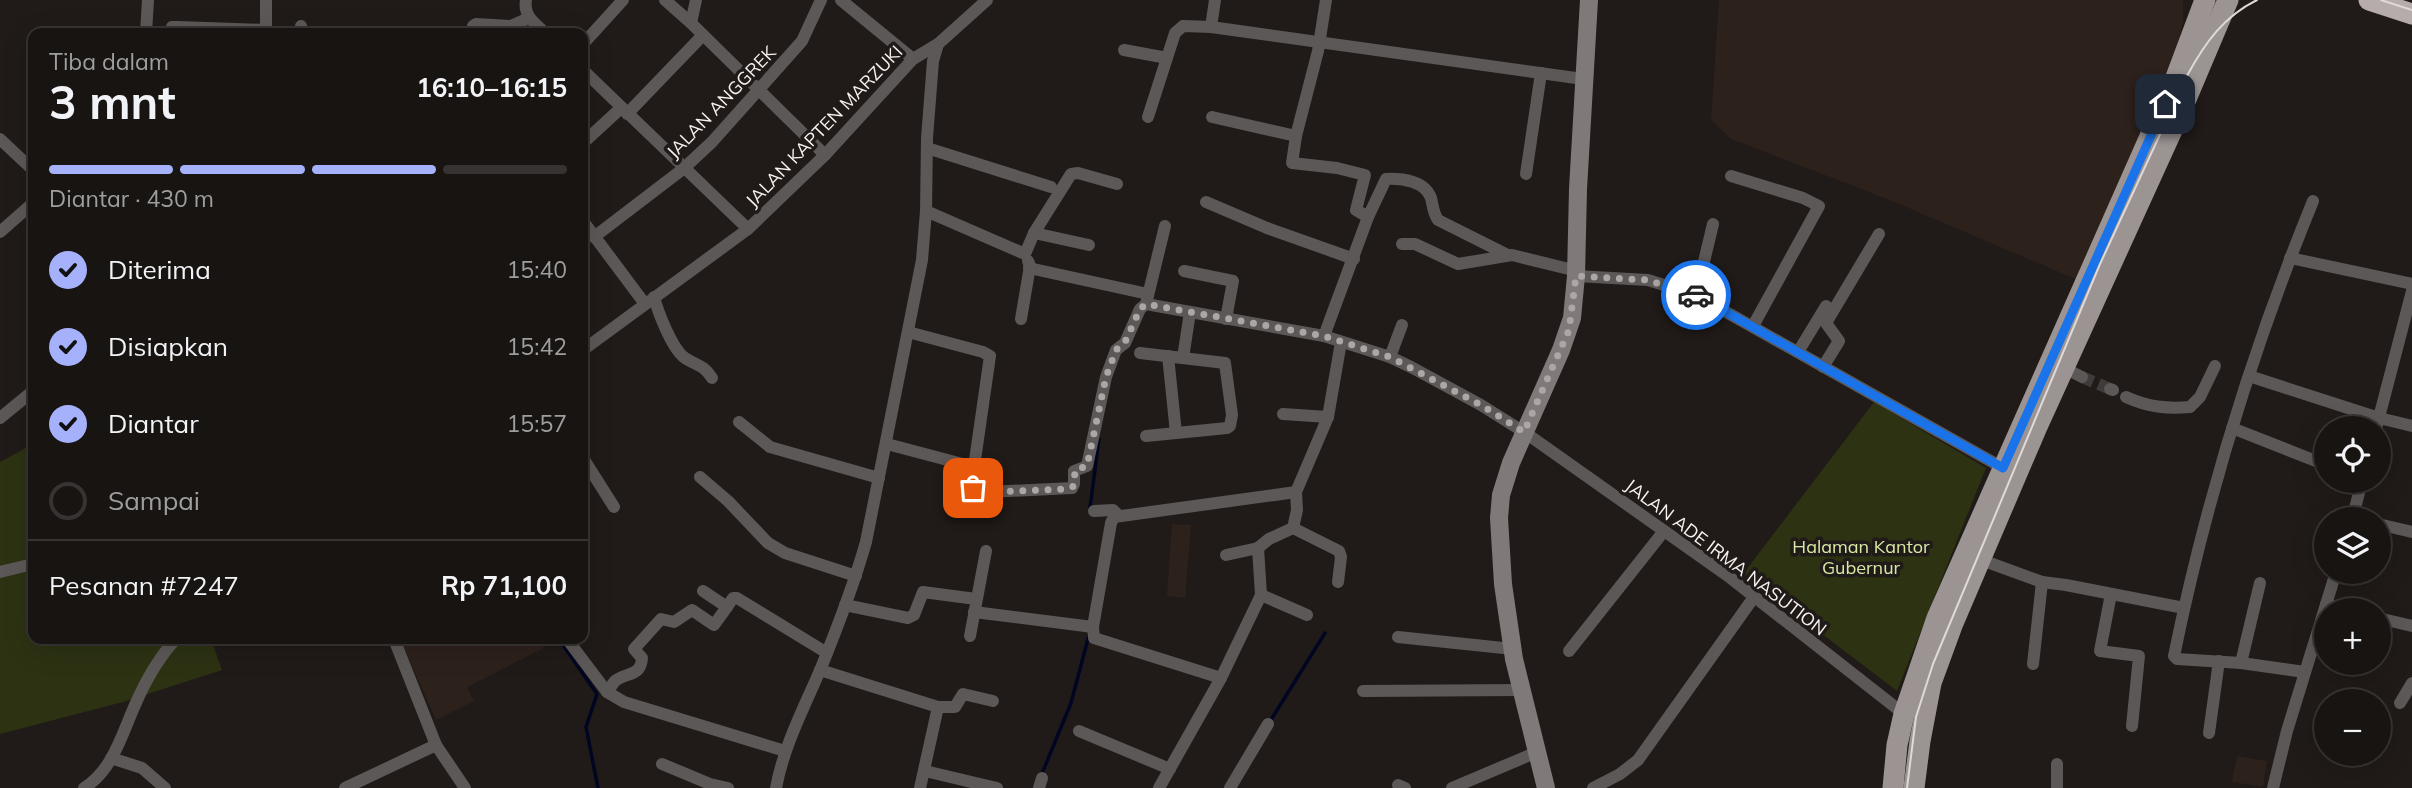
<!DOCTYPE html>
<html lang="id">
<head>
<meta charset="utf-8">
<style>
	body { margin:0; font-family:Mulish,sans-serif; background:#252120; color:#f1f3f6; height:100vh; display:flex; flex-direction:column; font-size:26px; white-space:nowrap }
	* { box-sizing:border-box; margin:0 }
	p { font-size:23px; color:#9f9e9f }
	.icon { flex:none; width:38px; height:38px; fill:none; stroke:currentColor; stroke-width:2; stroke-linecap:round; stroke-linejoin:round }
	.map { position:relative; flex:1; overflow:hidden }
	.panel { position:absolute; left:28px; top:28px; width:560px; height:616px; display:flex; flex-direction:column; background:#181412; border-radius:14px; box-shadow:0 7px 28px #0002,0 0 0 2px #363332 }
	.panel>* { flex:none }
	.buttons { position:absolute; left:2314px; top:416px; display:grid; gap:14px }
	.buttons a { display:grid; place-items:center; width:77px; height:77px; border-radius:50%; background:#181412; box-shadow:0 7px 28px #0002,0 0 0 2px #363332; font-size:35px }
	.pin { position:absolute; display:grid; place-items:center; width:60px; height:60px; color:#fff; margin:-30px; border-radius:14px; box-shadow:0 4px 10px #0006 }
	.courier { position:absolute; display:grid; place-items:center; width:70px; height:70px; margin:-35px; border:5px solid #1a73e8; border-radius:50%; background:#fff; color:#222; box-shadow:0 2px 9px #0007 }
	.headline em { font-style:normal; font-weight:700 }
	.headline div { display:flex; flex-direction:column-reverse }
	.headline { display:flex; align-items:center; justify-content:space-between; height:119px; padding:0 21px }
	h1 { font-size:46px; font-weight:700; line-height:52px }
	.bar { display:grid; grid-template-columns:repeat(4,1fr); gap:10px 7px; align-content:center; height:84px; padding:0 21px }
	.bar i { height:9px; border-radius:5px; background:#363332 }
	.bar .active { background:#a6b1fc }
	.bar p { grid-column:span 4 }
	.line { display:flex; align-items:center; gap:18px; padding:0 21px; border-top:2px solid #363332 }
	.line div { flex:1 }
	ol { padding:0 21px; list-style:none }
	li { display:flex; align-items:center; gap:21px; height:77px }
	li p { margin-inline-start:auto }
	li .icon { padding:7px; border-radius:50%; background:#a6b1fc; color:#111; stroke-width:4 }
	li:last-child { color:#9f9e9f }
	li i { width:38px; height:38px; border:4px solid #363332; border-radius:50% }
	.map>svg:first-child { display:block }
	.built { fill:#2d211c }
	.green { fill:#2c3212 }
	.lines { fill:none; stroke-linecap:round; stroke-linejoin:round }
	.stream { stroke:#000621; stroke-width:3.5 }
	.street-tunnel { stroke:#403b39; stroke-width:12; stroke-dasharray:12 6; stroke-linecap:butt }
	.street { stroke:#5b5857; stroke-width:12 }
	.secondary { stroke:#7f7a79; stroke-width:18 }
	.primary { stroke:#9b9493; stroke-width:21 }
	.highway { stroke:#b5acab; stroke-width:21 }
	.tram { stroke:#dfd9d8; stroke-width:2 }
	.done { stroke:#aca7a6; stroke-width:7; stroke-dasharray:0 12.6 }
	.route { stroke:#1a73e8; stroke-width:9 }
	.labels { text-anchor:middle; dominant-baseline:central; stroke-width:7; stroke-linejoin:round; paint-order:stroke }
	.street-label { font-size:18px; fill:#f8f3f2; stroke:#201a18 }
	.park-label { font-size:18px; fill:#d8e9a3; stroke:#201a18 }
</style>
</head>
<body>
<div class="map">
<svg width="2412" height="788" viewBox="0 0 2412 788">
	<rect width="100%" height="100%" fill="#201a18"/>
	<g class="built">
		<polygon points="1719,0 2183,0 2183,21 2174,60 2078,280 1887,199 1731,139 1711,120"/>
		<polygon points="1172,524 1191,525 1185,598 1167,596"/>
		<polygon points="400,639 537,639 544,648 467,687 474,701 436,720"/>
		<polygon points="2237,756 2267,761 2263,787 2232,782"/>
	</g>
	<g class="green">
		<polygon points="1874,402 1986,468 1897,691 1743,574"/>
		<polygon points="33,444 33,639 211,639 222,670 123,702 0,734 0,462"/>
	</g>
	<g class="lines">
		<g class="stream">
			<polyline points="1090,508 1099,439"/>
			<polyline points="559,639 597,694 586,727 598,788"/>
			<polyline points="1269,723 1325,633"/>
			<polyline points="1041,776 1071,703 1089,635"/>
		</g>
		<polyline class="street-tunnel" points="2082,377 2110,389"/>
		<g class="street">
			<polyline points="266,0 266,30 269,33"/>
			<path d="M526,0C523,16 535,23 545,33"/>
			<polyline points="665,0 691,23 825,155"/>
			<polyline points="841,0 913,59"/>
			<polyline points="691,23 696,0"/>
			<polyline points="1211,27 1215,0"/>
			<polyline points="146,33 148,0"/>
			<polyline points="170,33 172,27 178,27 266,30"/>
			<polyline points="300,33 301,26"/>
			<polyline points="471,33 473,26 476,24 511,26 529,18"/>
			<polyline points="583,44 623,0"/>
			<polyline points="1124,50 1167,58"/>
			<polyline points="583,70 748,229"/>
			<polyline points="627,114 703,35"/>
			<polyline points="1148,117 1175,33 1183,26 1211,27 1583,79"/>
			<polyline points="1212,117 1296,136 1318,51 1326,0"/>
			<polyline points="1296,136 1292,163 1337,168 1365,175 1356,210 1368,217"/>
			<polyline points="0,139 33,170"/>
			<polyline points="583,143 621,108"/>
			<polyline points="927,148 1051,187"/>
			<polyline points="1526,174 1541,73"/>
			<polyline points="1731,176 1803,198 1819,206 1753,326"/>
			<polyline points="1206,202 1267,228 1354,259"/>
			<polyline points="926,211 1025,254 1034,233 1071,174 1078,173 1117,184"/>
			<polyline points="583,221 645,304"/>
			<polyline points="0,232 33,203"/>
			<polyline points="1034,233 1089,245"/>
			<polyline points="594,237 683,169 712,142 802,41 821,0"/>
			<polyline points="1402,244 1415,244 1458,264 1512,255 1577,271"/>
			<polyline points="2290,258 2412,284"/>
			<polyline points="1029,268 1148,294"/>
			<polyline points="1184,271 1233,281 1226,319"/>
			<polyline points="1576,276 1648,280 1696,295 2003,468"/>
			<polyline points="1696,295 1713,224"/>
			<path d="M654,297C658,312 672,349 685,358C697,366 703,364 712,378"/>
			<polyline points="1146,304 1324,336 1390,357 1411,367 1481,405 1527,434 1728,576 1904,714"/>
			<polyline points="1021,319 1030,266 1028,261"/>
			<polyline points="908,332 983,352 990,356 974,467 972,484 975,490 988,492 1072,488 1074,484 1074,471 1087,466 1106,377 1116,350 1125,343 1140,309 1146,304 1165,226"/>
			<path d="M1324,336L1368,217L1386,179C1402,178 1425,181 1431,198C1433,206 1433,213 1438,220L1508,255"/>
			<polyline points="583,350 748,229 825,155 913,59 938,44 987,0"/>
			<polyline points="1798,352 1826,306"/>
			<polyline points="1140,353 1225,363 1232,415 1230,426 1227,428 1146,436"/>
			<polyline points="1168,356 1176,433"/>
			<polyline points="1390,357 1402,325"/>
			<polyline points="1183,358 1190,312"/>
			<polyline points="1823,367 1839,341 1826,323 1879,234"/>
			<polyline points="2064,368 2082,377"/>
			<polyline points="2249,376 2379,418 2412,426"/>
			<polyline points="2110,389 2113,390"/>
			<path d="M2126,397C2148,407 2167,409 2190,407L2200,397L2215,366"/>
			<polyline points="1283,414 1328,417"/>
			<polyline points="0,418 33,391"/>
			<polyline points="739,422 770,447 879,478"/>
			<polyline points="2232,428 2326,465"/>
			<polyline points="2376,429 2412,291"/>
			<polyline points="887,444 974,467"/>
			<polyline points="583,458 614,507"/>
			<polyline points="700,477 728,501 768,543 785,553 856,576"/>
			<polyline points="1094,511 1113,510 1119,516"/>
			<polyline points="2352,520 2362,481"/>
			<polyline points="2378,524 2412,532"/>
			<polyline points="1293,528 1339,551 1341,557 1338,582"/>
			<polyline points="1226,555 1258,548"/>
			<polyline points="1979,559 2042,582 2066,585 2184,608"/>
			<polyline points="0,572 33,564"/>
			<polyline points="703,591 727,607 733,598 737,598 827,653"/>
			<polyline points="2111,594 2100,651 2139,656 2132,726"/>
			<polyline points="1261,595 1307,615"/>
			<polyline points="2326,604 2351,611"/>
			<polyline points="845,605 908,618 914,615 923,592 976,599"/>
			<polyline points="974,612 1093,627 1111,523 1114,517 1296,492"/>
			<polyline points="2378,618 2412,626"/>
			<polyline points="1093,627 1094,638 1221,678"/>
			<polyline points="970,636 986,551"/>
			<polyline points="1398,637 1513,649"/>
			<polyline points="394,639 436,745 465,788"/>
			<polyline points="567,639 607,692 624,702 785,751"/>
			<polyline points="1569,651 1664,531"/>
			<polyline points="2241,663 2260,583"/>
			<polyline points="2033,664 2042,582"/>
			<polyline points="820,670 938,707 920,788"/>
			<path d="M2305,672L2241,663L2177,659L2174,656C2206,500 2253,348 2313,201"/>
			<polyline points="1363,691 1521,690"/>
			<path d="M607,692C608,691 614,682 615,681C626,672 641,677 642,658L634,649L661,619L674,622L692,610L714,625L727,607"/>
			<polyline points="2400,703 2412,683"/>
			<polyline points="938,707 955,707 963,694 993,701"/>
			<polyline points="1079,731 1170,769"/>
			<polyline points="2209,733 2219,661"/>
			<polyline points="111,758 142,768 165,788"/>
			<polyline points="662,764 710,784 728,788"/>
			<polyline points="925,771 997,788"/>
			<polyline points="1398,785 1405,788"/>
			<path d="M84,788C113,770 122,734 135,705C145,682 159,657 176,639"/>
			<polyline points="345,788 436,745"/>
			<path d="M776,788C784,745 804,708 821,668C838,626 854,584 866,542L922,260L926,211L927,138L933,61L938,44"/>
			<polyline points="1039,788 1042,778"/>
			<polyline points="1159,788 1221,678 1261,595 1258,548 1269,539 1293,528 1297,510 1296,492 1328,417 1341,342"/>
			<polyline points="1230,788 1268,724"/>
			<polyline points="1452,788 1537,752"/>
			<polyline points="1593,788 1620,774 1638,760 1754,597"/>
			<polyline points="2057,788 2057,764"/>
			<polyline points="2273,788 2287,731 2336,572"/>
		</g>
		<polyline class="secondary" points="1546,788 1514,659 1503,584 1499,518 1501,495 1511,463 1561,350 1572,318 1576,276 1578,189 1589,0"/>
		<g class="primary">
			<polyline points="1893,788 1897,745 1904,714 1937,618 2175,80 2205,0"/>
			<polyline points="1914,788 1920,741 1931,683 1953,623 2036,429 2184,104 2228,0"/>
		</g>
		<polyline class="highway" points="2369,0 2412,14"/>
		<g class="tram">
			<polyline points="2381,0 2412,10"/>
			<path d="M1907,788L1916,717L1933,664L2100,264L2188,74C2205,43 2224,16 2257,0"/>
		</g>
	</g>
	<g class="lines">
		<polyline class="done" points="973,488 988,492 1065,489 1074,486 1075,470 1087,466 1106,377 1116,350 1125,342 1140,309 1146,304 1324,336 1390,357 1481,405 1524,432 1569,330 1576,276 1647,280 1696,295"/>
		<polyline class="route" points="1696,295 2003,468 2165,104"/>
	</g>
	<g class="labels">
		<g class="street-label">
			<text transform="translate(721 102) rotate(-46)">JALAN ANGGREK</text>
			<text transform="translate(824 126) rotate(-46)">JALAN KAPTEN MARZUKI</text>
			<text transform="translate(1726 557) rotate(37)">JALAN ADE IRMA NASUTION</text>
		</g>
		<g class="park-label">
			<text x="1861" y="546">Halaman Kantor<tspan x="1861" dy="21">Gubernur</tspan></text>
		</g>
	</g>
</svg>
<div class="buttons">
<a><svg class="icon" aria-label="locate" viewBox="0 0 24 24"><circle cx="12" cy="12" r="6"/><path d="M12 2v4M12 18v4M2 12h4M18 12h4"/></svg></a>
<a><svg class="icon" aria-label="layers" viewBox="0 0 24 24"><path d="M12 4l9 5-9 5-9-5zM3 14l9 5 9-5"/></svg></a>
<a>+</a>
<a>−</a>
</div>
<div class="pin" style="left:973px;top:488px;background:#ea580c"><svg class="icon" aria-label="bag" viewBox="0 0 24 24"><path d="M5 8h14l-1 12H6zM9 8a3 3 0 0 1 6 0"/></svg></div>
<div class="pin" style="left:2165px;top:104px;background:#1f2937"><svg class="icon" aria-label="home" viewBox="0 0 24 24"><path d="M3 11l9-7 9 7M6 9v11h12V9"/></svg></div>
<div class="courier" style="left:1696px;top:295px"><svg class="icon" aria-label="car" viewBox="0 0 24 24"><path d="M5 17H2v-5l4-1 3-4h7l3 4 3 1v5h-3M9 17h6M6 11h13"/><circle cx="7" cy="17" r="2"/><circle cx="17" cy="17" r="2"/></svg></div>
<section class="panel">
<div class="headline"><div><h1>3 mnt</h1><p>Tiba dalam</p></div><em>16:10–16:15</em></div>
<div class="bar"><i class="active"></i><i class="active"></i><i class="active"></i><i></i><p>Diantar · 430 m</p></div>
<ol>
<li><svg class="icon" aria-label="check" viewBox="0 0 24 24"><path d="M5 12l5 5 9-10"/></svg>Diterima<p>15:40</p></li>
<li><svg class="icon" aria-label="check" viewBox="0 0 24 24"><path d="M5 12l5 5 9-10"/></svg>Disiapkan<p>15:42</p></li>
<li><svg class="icon" aria-label="check" viewBox="0 0 24 24"><path d="M5 12l5 5 9-10"/></svg>Diantar<p>15:57</p></li>
<li><i></i>Sampai</li>
</ol>
<div class="line" style="height:91px"><div>Pesanan #7247</div><b>Rp 71,100</b></div>
</section>
</div>
</body>
</html>
